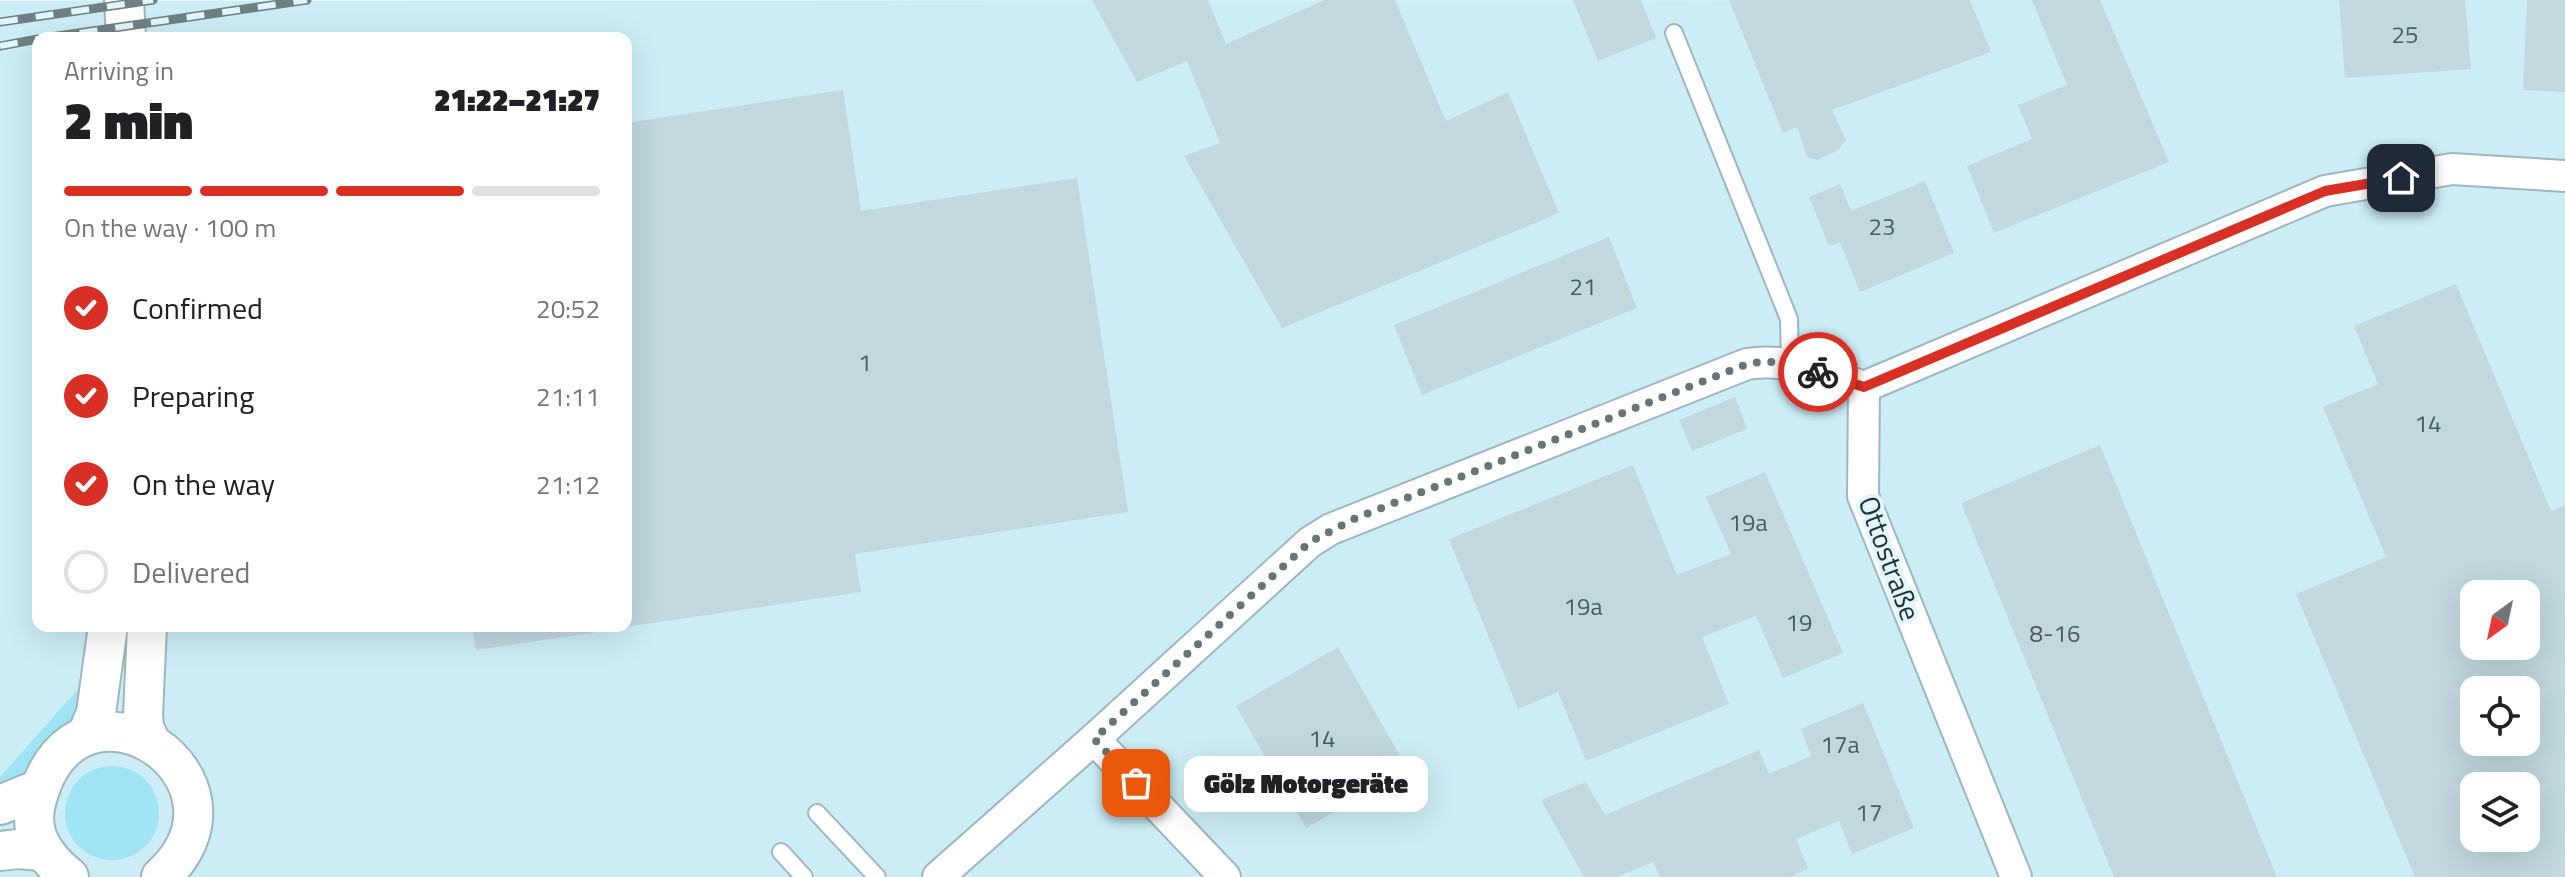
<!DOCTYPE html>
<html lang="en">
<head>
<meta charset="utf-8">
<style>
	body { margin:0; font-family:"Titillium Web",sans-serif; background:#f6f6f6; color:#202124; height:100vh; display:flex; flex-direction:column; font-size:30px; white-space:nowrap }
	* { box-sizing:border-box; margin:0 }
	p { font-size:26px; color:#757577 }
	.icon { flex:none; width:44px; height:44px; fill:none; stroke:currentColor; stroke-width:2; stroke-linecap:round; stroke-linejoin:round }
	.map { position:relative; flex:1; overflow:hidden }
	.panel { position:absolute; left:32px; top:32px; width:600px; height:600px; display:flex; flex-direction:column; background:#fff; border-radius:16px; box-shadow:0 8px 32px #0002 }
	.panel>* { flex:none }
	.needle { width:52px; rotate:213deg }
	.fabs { position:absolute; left:2460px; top:580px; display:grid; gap:16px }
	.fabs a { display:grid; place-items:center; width:80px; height:80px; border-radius:16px; background:#fff; box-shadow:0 8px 32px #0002; font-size:40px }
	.pin { position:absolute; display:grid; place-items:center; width:68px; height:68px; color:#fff; margin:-34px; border-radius:16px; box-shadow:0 4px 12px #0006 }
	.courier { position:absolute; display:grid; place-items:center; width:80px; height:80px; margin:-40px; border:6px solid #d93025; border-radius:50%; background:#fff; color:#222; box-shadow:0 2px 10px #0007 }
	.bubble { position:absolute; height:56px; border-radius:16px; background:#fff; box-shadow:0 8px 32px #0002; font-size:26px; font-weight:800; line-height:56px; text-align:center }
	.summary em { font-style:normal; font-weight:800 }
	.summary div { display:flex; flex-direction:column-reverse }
	.summary { display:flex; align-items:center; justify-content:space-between; height:136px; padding:0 32px }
	h1 { font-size:52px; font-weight:800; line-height:60px }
	.bar { display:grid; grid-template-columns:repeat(4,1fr); gap:12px 8px; align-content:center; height:96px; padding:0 32px }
	.bar i { height:10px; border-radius:6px; background:#e0e0e0 }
	.bar .current { background:#d93025 }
	.bar p { grid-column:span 4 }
	ol { padding:0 32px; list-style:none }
	li { display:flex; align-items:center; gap:24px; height:88px }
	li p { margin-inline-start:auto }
	li .icon { padding:8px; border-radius:50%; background:#d93025; color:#fff; stroke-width:4 }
	li:last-child { color:#757577 }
	li i { width:44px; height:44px; border:4px solid #e0e0e0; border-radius:50% }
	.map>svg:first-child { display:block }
	.built { fill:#ccedf5; fill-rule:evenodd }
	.green { fill:#9fe4f5 }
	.building { fill:#c1d8de; fill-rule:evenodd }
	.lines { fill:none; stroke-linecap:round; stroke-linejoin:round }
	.service-casing { stroke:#9fb6bc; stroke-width:20 }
	.minor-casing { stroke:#9fb6bc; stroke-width:34 }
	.tertiary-casing { stroke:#9fb6bc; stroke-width:42 }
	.service { stroke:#fff; stroke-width:16 }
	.minor { stroke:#fff; stroke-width:30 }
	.tertiary { stroke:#fff; stroke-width:38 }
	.rail-casing { stroke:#707f82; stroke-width:9 }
	.rail { stroke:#dff7fd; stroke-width:6; stroke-dasharray:18; stroke-linecap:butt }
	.done { stroke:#677578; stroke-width:8; stroke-dasharray:0 14.4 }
	.route { stroke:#d93025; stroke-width:10 }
	.labels { text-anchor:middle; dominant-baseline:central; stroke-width:8; stroke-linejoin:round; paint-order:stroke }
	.number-label { font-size:24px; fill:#4d595c }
	.street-label { font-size:28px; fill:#262f31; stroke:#dff7fd }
</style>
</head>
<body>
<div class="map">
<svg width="2565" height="877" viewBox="0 0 2565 877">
	<rect width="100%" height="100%" fill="#dff7fd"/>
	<path class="built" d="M2565,0V877H0V1ZM38,38H626V626H38ZM2474,594H2526V646H2474ZM2474,690H2526V742H2474ZM2474,786H2526V838H2474Z"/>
	<g class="green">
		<polygon points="87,679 78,716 40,750 24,775 0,793 0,777"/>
		<circle cx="112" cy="813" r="47"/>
	</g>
	<g class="building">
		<polygon points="1092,0 1208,0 1226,44 1324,0 1395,0 1446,121 1508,92 1559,213 1282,328 1184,156 1220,143 1187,61 1137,82"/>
		<polygon points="1573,0 1641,0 1656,38 1598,61"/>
		<polygon points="1729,0 1970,0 1991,52 1832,110 1846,140 1838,150 1817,160 1807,157 1797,127 1783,133"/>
		<polygon points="2032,0 2100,0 2169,162 1994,233 1967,166 2032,139 2018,105 2067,85"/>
		<polygon points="2339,0 2465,0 2471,69 2345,78"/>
		<polygon points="2527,0 2565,0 2565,92 2523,90"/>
		<polygon points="843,90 861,211 1077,178 1128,512 855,554 861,592 626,627 626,123"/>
		<polygon points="1925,181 1954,253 1860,292 1840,242 1829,246 1809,197 1840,184 1851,211"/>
		<polygon points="1609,237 1637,308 1422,395 1394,325"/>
		<path d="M2456,284L2551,511L2565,505V877H2415L2296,594L2386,557L2323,407L2378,384L2354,326ZM2474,594H2526V646H2474ZM2474,690H2526V742H2474ZM2474,786H2526V838H2474Z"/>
		<polygon points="1735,397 1747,429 1692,451 1679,420"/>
		<polygon points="2100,445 2277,877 2114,877 1961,503"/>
		<polygon points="1633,465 1677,575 1731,554 1706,497 1765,472 1843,653 1783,678 1756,616 1702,637 1729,704 1586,761 1558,692 1518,709 1449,539"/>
		<polygon points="472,626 624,626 624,628 476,650"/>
		<polygon points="1338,647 1408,770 1306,828 1236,706"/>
		<polygon points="1863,703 1914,828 1852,854 1839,821 1796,839 1808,869 1789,877 1660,877 1653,862 1617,877 1584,877 1541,800 1586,782 1605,815 1759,750 1769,774 1811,756 1801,729"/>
	</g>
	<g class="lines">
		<g class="service-casing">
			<g id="service">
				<polyline points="1674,33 1789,319 1790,363"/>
				<polyline points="817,813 877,877"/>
				<polyline points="781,852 804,877"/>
			</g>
		</g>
		<g class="minor-casing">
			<g id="minor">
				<polyline points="1094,739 1225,877"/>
				<path d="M938,877L1094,739L1310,542L1331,529L1747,364C1788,357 1826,374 1864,387"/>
				<polyline points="2016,877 1863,496 1864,387 2325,191 2452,169 2565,176"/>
			</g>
		</g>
		<g class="tertiary-casing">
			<g id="tertiary">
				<polyline points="124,0 126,38"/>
				<polyline points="147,626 143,715 144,727 150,741"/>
				<polyline points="87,735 96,713 108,626"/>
				<polyline points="0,805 39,789"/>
				<polyline points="0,851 18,849 42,851"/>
				<path d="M69,877C44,857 27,832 37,799C78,651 268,779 161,877"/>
			</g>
		</g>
		<use href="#service" class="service"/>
		<use href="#minor" class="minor"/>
		<use href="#tertiary" class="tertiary"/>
		<g class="rail-casing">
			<g id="rail">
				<polyline points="0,22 153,0"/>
				<polyline points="44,38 307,0"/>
				<polyline points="0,46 38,39"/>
			</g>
		</g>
		<use href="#rail" class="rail"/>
	</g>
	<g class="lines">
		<path class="done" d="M1136,783L1094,739L1310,542L1356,518L1747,364C1773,359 1793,364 1818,372"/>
		<polyline class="route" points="1818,372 1864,387 2325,191 2401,178"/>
	</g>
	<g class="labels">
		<g class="number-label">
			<text x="2405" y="34">25</text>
			<text x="1882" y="226">23</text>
			<text x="1583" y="286">21</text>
			<text x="865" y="362">1</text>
			<text x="2428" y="423">14</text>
			<text x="1748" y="522">19a</text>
			<text x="1583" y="606">19a</text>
			<text x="1799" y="622">19</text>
			<text x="2055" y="633">8-16</text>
			<text x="1322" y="738">14</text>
			<text x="1840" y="744">17a</text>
			<text x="1869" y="812">17</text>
		</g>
		<g class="street-label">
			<text transform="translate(1890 558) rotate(70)">Ottostraße</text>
		</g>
	</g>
</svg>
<div class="fabs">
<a><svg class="needle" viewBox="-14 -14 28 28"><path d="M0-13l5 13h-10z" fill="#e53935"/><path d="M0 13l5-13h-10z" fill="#757577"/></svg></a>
<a><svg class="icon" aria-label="locate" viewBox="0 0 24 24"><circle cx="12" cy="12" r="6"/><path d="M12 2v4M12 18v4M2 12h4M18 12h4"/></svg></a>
<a><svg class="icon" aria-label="layers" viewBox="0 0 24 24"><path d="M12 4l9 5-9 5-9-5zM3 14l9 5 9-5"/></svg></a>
</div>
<div class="pin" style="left:1136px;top:783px;background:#ea580c"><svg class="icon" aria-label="bag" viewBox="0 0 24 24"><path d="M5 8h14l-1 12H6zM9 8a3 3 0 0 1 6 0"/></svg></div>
<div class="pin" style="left:2401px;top:178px;background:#1f2937"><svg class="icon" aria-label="home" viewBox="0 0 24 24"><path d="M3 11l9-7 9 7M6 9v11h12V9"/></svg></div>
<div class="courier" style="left:1818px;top:372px"><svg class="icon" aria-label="bike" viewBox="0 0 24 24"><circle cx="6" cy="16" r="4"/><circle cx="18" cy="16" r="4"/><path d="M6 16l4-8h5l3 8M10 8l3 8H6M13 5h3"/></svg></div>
<div class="bubble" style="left:1184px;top:756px;width:244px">Gölz Motorgeräte</div>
<section class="panel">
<div class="summary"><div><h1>2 min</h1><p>Arriving in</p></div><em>21:22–21:27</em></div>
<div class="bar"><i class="current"></i><i class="current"></i><i class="current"></i><i></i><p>On the way · 100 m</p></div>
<ol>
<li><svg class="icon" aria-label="check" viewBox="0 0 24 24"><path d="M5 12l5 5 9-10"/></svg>Confirmed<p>20:52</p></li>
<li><svg class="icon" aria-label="check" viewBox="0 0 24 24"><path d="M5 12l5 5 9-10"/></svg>Preparing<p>21:11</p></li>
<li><svg class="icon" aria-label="check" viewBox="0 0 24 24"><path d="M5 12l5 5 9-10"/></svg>On the way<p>21:12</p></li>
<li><i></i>Delivered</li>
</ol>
</section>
</div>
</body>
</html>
